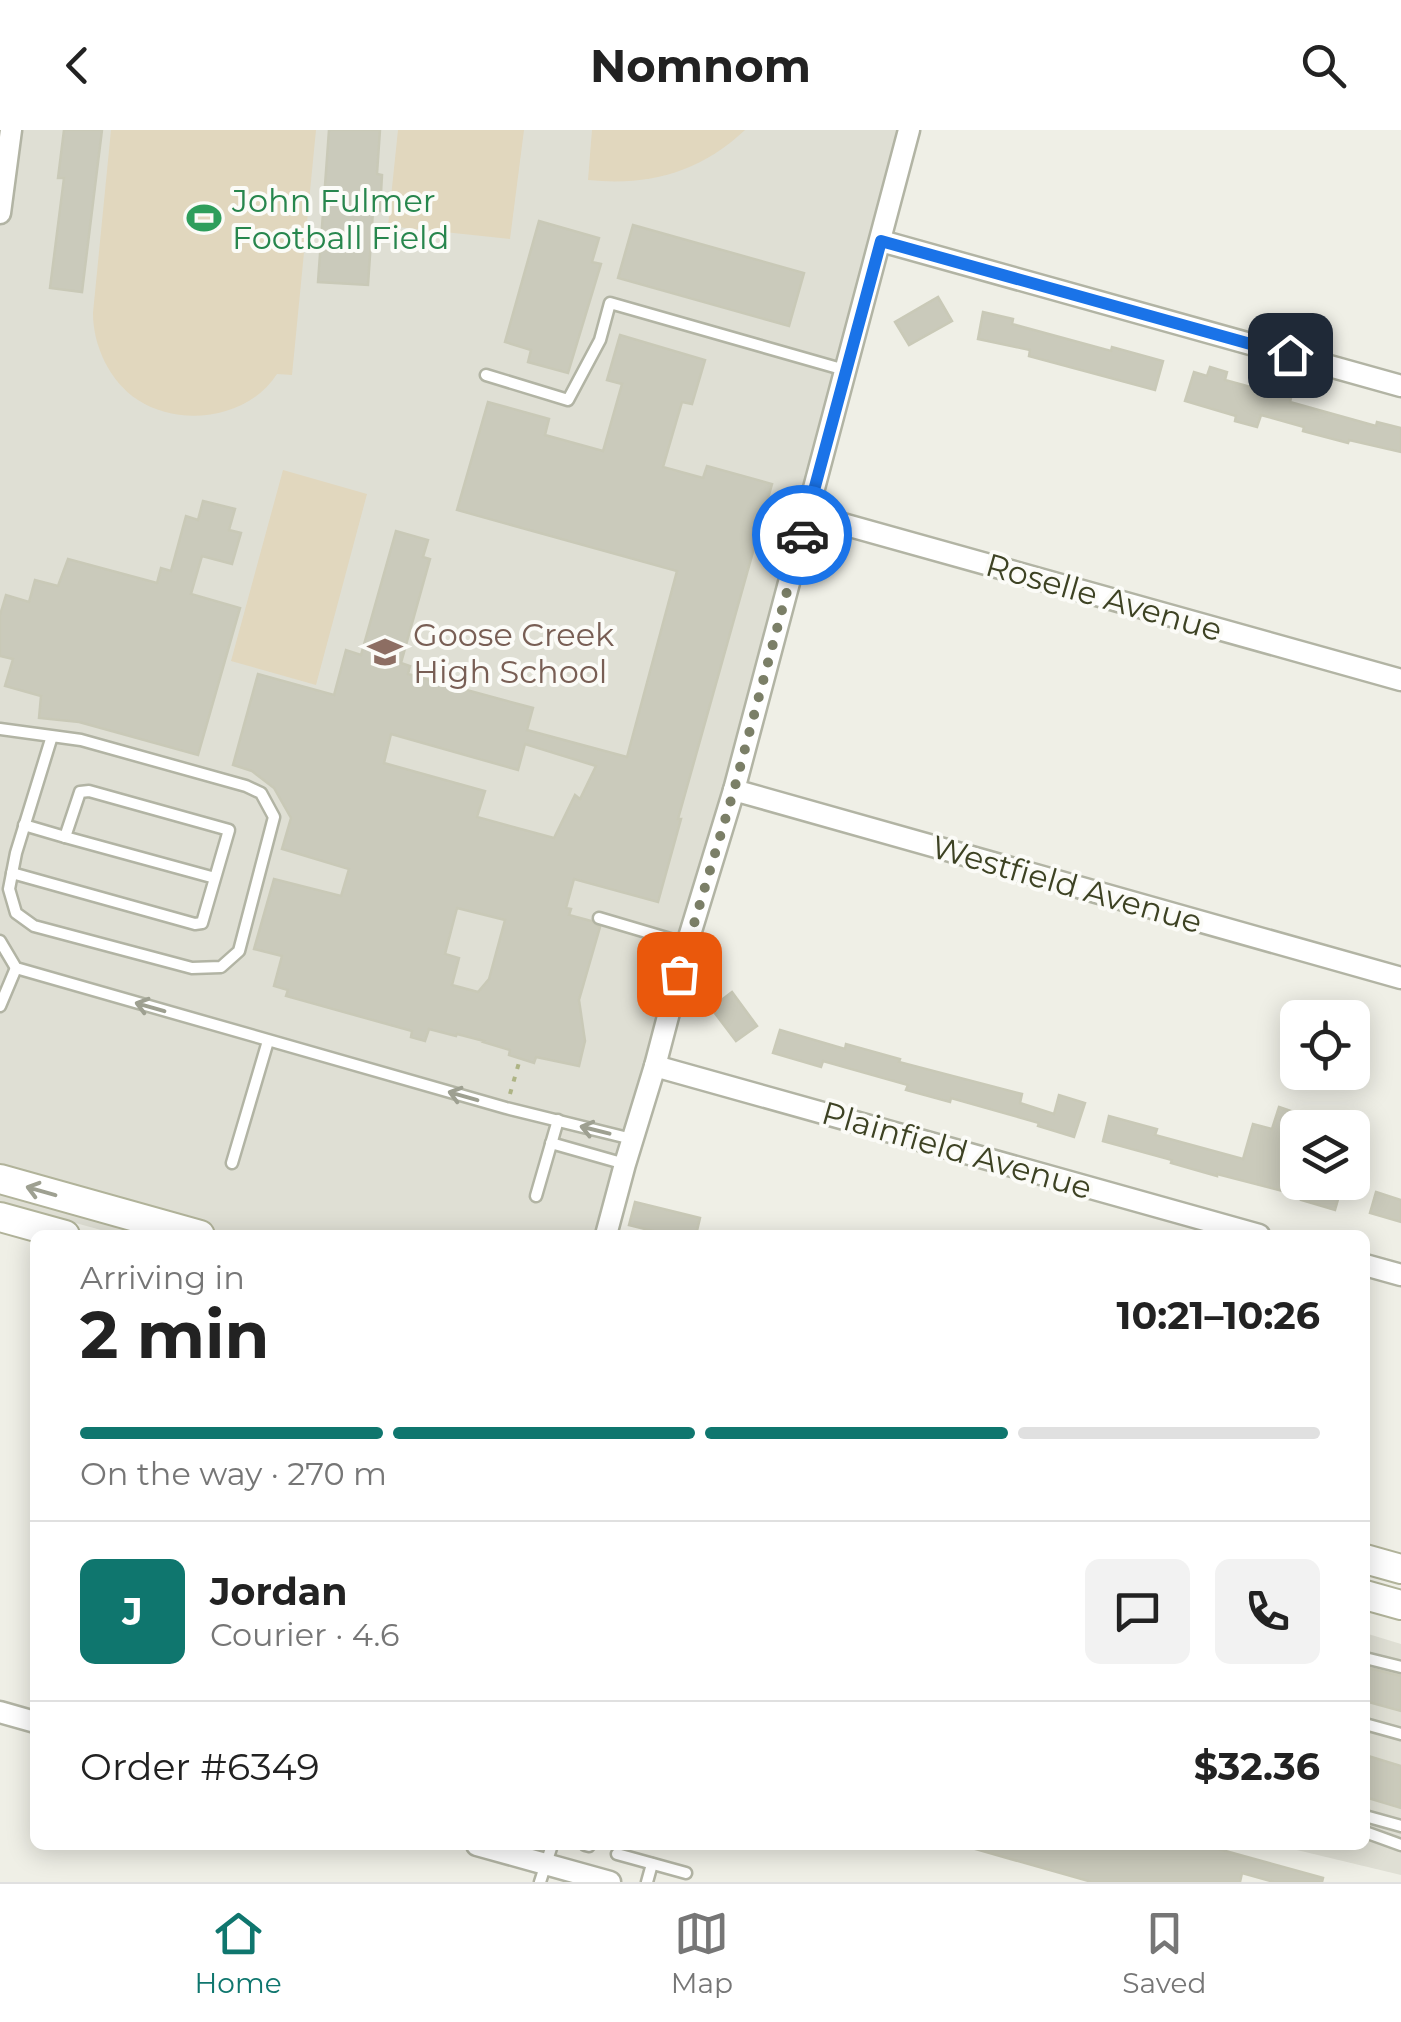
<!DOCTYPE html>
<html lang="en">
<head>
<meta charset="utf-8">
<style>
	body { margin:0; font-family:Montserrat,sans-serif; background:#f2f2f2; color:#222; height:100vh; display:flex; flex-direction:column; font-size:38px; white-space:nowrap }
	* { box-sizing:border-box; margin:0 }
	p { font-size:32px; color:#767676 }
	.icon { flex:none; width:55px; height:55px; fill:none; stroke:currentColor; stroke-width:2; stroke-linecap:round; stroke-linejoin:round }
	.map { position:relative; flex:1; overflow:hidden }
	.panel { position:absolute; left:30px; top:1100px; width:1340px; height:620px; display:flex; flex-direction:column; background:#fff; border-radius:15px; box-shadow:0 5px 25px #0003 }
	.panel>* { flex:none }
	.tools { position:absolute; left:1280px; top:870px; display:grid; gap:20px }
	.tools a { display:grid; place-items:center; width:90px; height:90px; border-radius:15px; background:#fff; box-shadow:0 5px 25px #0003; font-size:50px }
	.pin { position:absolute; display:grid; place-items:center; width:85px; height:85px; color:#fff; margin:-42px; border-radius:20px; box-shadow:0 5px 15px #0006 }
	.courier { position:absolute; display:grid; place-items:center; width:100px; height:100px; margin:-50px; border:8px solid #1a73e8; border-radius:50%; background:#fff; color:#222; box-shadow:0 2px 12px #0007 }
	.head em { font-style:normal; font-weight:700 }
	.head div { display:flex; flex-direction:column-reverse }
	.head { display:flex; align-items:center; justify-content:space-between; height:170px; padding:0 50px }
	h1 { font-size:65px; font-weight:700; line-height:75px }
	.bar { display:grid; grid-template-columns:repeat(4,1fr); gap:15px 10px; align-content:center; height:120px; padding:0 50px }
	.bar i { height:12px; border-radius:8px; background:#e0e0e0 }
	.bar .active { background:#0f766e }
	.bar p { grid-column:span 4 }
	.line { display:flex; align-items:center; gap:25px; padding:0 50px; border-top:2px solid #e0e0e0 }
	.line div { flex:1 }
	.round { display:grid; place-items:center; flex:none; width:105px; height:105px; border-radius:15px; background:#f2f2f2 }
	header { display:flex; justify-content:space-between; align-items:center; height:130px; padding:0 50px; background:#fff; font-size:45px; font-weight:700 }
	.tab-bar { display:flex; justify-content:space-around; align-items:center; height:140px; border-top:2px solid #e0e0e0; background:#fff; font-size:28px; color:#767676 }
	.tab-bar a { display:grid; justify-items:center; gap:5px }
	.tab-bar .active { color:#0f766e }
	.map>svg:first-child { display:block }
	.built { fill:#dfdfd4 }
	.green { fill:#e1d7be }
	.building { fill:#cacabb; stroke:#c9c9b7; stroke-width:2.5; fill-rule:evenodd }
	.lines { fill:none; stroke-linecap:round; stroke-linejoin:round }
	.lane-casing { stroke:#b2b4a4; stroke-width:15 }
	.street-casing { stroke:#b2b4a4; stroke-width:25 }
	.secondary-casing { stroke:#b1b39a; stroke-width:32 }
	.path { stroke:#aeb485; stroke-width:4; stroke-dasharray:5 8; stroke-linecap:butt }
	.lane { stroke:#fff; stroke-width:10 }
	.street { stroke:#fff; stroke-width:20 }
	.secondary { stroke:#fff; stroke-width:28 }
	.oneway { stroke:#9ea091 }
	.done { stroke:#7b7f67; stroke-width:10; stroke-dasharray:0 18 }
	.route { stroke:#1a73e8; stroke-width:12 }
	.labels { text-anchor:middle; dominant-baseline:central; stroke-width:8; stroke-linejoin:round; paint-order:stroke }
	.leisure-label { font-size:32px; fill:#27864d; stroke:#fbfbf7; text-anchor:start }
	.street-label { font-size:32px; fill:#3d4223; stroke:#fbfbf7 }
	.education-label { font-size:32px; fill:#785e54; stroke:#fbfbf7; text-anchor:start }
</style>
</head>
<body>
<header><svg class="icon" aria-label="back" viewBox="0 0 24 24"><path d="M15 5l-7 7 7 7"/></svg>Nomnom<svg class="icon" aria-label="search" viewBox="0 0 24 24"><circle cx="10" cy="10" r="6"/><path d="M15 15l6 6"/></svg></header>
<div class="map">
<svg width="1401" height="1752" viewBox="0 0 1401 1752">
	<rect width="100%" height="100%" fill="#efefe6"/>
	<g class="built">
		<polygon points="11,0 909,0 606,1105 119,1105 0,1072 0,83"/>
		<polygon points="1365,1503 1401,1514 1401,1745 1276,1715 1365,1715"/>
	</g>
	<g class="green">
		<path d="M111,0H316L292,245L277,244C249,288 181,298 138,270C110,252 93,216 93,183Z"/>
		<polygon points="398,0 524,0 510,109 388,96"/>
		<path d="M592,0H745C699,43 649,56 588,50Z"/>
		<polygon points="283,340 367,364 316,555 231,531"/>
	</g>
	<g class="building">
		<polygon points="64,0 102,0 82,162 50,158 64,48 58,48"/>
		<polygon points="329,0 380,0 377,44 382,45 380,81 373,81 368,155 318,152"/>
		<polygon points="539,91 599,108 592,132 601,134 568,243 528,232 531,220 505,212"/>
		<polygon points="633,95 804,143 789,196 618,148"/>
		<polygon points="938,167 952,191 909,215 895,192"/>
		<polygon points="983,182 1013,189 1012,194 1111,221 1112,217 1163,231 1155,260 1029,226 1030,220 978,209"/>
		<path d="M620,205L705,230L692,274L682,272L663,337L703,348L707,336L772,354L678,689H681L658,772L574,749L566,778L571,779L569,785L591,791L600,797L579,870L585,911L579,936L536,927L534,933L509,925L510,920L483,912L484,911L457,904L456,906L429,899L425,911L411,907L412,901L286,866L288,860L274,856L282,826L254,819L274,749L341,766L349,739L282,719L291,688L274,658L252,641L233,635L258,544L334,565L346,520L361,525L396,401L428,410L423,427L430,429L401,533L410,536L408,544L533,578L527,600L627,627L677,441L457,380L488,272L549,289L545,305L603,321L622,254L607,250ZM391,604L518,640L525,614L596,636L580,669L575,665L554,708L477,687L485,661L384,633ZM457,778L505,790L489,849L478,862L452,855L459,828L445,824Z"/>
		<polygon points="1210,237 1227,242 1225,250 1291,268 1290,272 1376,296 1377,292 1401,298 1401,322 1349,310 1348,313 1303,301 1304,297 1261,285 1257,297 1235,291 1236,286 1185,271 1194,242 1207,246"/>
		<polygon points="203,371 235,379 229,400 241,403 232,434 202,426 191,464 240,478 198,625 79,592 39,588 41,566 5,556 13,529 0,526 0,485 6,465 29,472 35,450 58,456 68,429 157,453 161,438 171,441 186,386 198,390"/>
		<polygon points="732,862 757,896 736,911 711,878"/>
		<polygon points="780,900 845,919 846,914 900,929 899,932 1022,964 1020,973 1054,984 1059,965 1085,973 1074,1007 1038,996 1039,993 951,968 950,972 906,960 908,955 823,931 821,937 773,923"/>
		<polygon points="1279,977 1332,995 1332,998 1298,998 1287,1038 1298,1041 1298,1052 1343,1052 1335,1080 1301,1070 1302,1066 1217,1044 1217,1046 1171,1033 1172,1030 1103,1011 1109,986 1157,999 1155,1005 1243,1029 1253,994 1272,999"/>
		<polygon points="1376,1062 1401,1070 1401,1092 1370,1083"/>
		<polygon points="635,1072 700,1088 696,1105 669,1105 629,1095"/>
		<polygon points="1365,1537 1401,1546 1401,1581 1365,1571"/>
		<polygon points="1365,1625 1401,1636 1401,1678 1365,1667"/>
		<polygon points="976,1715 1204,1715 1323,1748 1322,1752 1274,1752 1242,1743 1240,1752 1092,1752 975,1719"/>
	</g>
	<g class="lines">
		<g class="lane-casing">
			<g id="lane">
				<polyline points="486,245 568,270 600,210 610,173 845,240"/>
				<polyline points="0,599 81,610 246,656 261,663 274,687 239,821 221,837 192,838 34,796 16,783 9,759 16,723 52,606"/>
				<polyline points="24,695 65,707"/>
				<polyline points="12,743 195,794 202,793 229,700 89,661 80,662 65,707 215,748"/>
				<polyline points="599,788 687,814"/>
				<polyline points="0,811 16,838 506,978 632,1009"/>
				<polyline points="0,876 16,838"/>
				<polyline points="551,1013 625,1034"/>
				<polyline points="232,1033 268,911"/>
				<polyline points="536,1066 558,990"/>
				<polyline points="1365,1528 1401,1537"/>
				<polyline points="1365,1594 1401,1604"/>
				<polyline points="1365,1686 1401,1696"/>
				<polyline points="1365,1702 1401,1715"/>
				<polyline points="585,1715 589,1716"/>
				<polyline points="617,1724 686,1743"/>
				<polyline points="540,1752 552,1715"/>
				<polyline points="647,1752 652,1734"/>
			</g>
		</g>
		<g class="street-casing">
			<g id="street">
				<polyline points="0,83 11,0"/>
				<polyline points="881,111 1401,256"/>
				<polyline points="807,384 1401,550"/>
				<polyline points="734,660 1401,848"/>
				<polyline points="655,936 1259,1105"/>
				<polyline points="606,1105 625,1034 655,936 687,814 734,660 909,0"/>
				<polyline points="1365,1135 1401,1145"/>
				<polyline points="0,1582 35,1592"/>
				<polyline points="477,1715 610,1752"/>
			</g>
		</g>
		<g class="secondary-casing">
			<g id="secondary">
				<polyline points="0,1049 200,1105"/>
				<polyline points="0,1087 65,1105"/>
				<polyline points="1365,1429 1401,1439"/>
				<polyline points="1365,1465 1401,1475"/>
			</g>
		</g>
		<polyline class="path" points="510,964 520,929"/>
		<use href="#lane" class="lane"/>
		<use href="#street" class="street"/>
		<use href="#secondary" class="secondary"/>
	</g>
	<defs><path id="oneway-shaft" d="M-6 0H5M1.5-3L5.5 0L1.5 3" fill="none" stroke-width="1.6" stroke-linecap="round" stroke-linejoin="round" transform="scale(2.5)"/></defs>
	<g class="oneway">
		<use href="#oneway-shaft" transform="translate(150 877) rotate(-164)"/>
		<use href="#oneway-shaft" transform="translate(463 966) rotate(-164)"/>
		<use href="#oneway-shaft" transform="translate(595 1000) rotate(-166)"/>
		<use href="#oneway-shaft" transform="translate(41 1061) rotate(-164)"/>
	</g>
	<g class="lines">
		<polyline class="done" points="679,844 734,660 802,405"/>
		<polyline class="route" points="802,405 881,111 1290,225"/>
	</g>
	<defs>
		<g id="stadium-bare" transform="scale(2.7)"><path d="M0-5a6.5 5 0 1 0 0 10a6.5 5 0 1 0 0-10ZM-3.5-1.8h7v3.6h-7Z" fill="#2e9e5b" stroke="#fbfbf7" stroke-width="2.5" paint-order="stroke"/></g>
		<g id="school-bare" transform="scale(2.7)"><path d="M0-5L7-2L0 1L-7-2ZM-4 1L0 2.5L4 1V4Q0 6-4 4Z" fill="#8d6e63" stroke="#fbfbf7" stroke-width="2.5" paint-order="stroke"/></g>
	</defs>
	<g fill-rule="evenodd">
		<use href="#stadium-bare" x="204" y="88"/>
		<use href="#school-bare" x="385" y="522"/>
	</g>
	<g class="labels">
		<g class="leisure-label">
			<text x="232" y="70">John Fulmer<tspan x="232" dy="37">Football Field</tspan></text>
		</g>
		<g class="street-label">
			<text transform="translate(1104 467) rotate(16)">Roselle Avenue</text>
			<text transform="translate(1067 754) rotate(16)">Westfield Avenue</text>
			<text transform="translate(957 1020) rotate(16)">Plainfield Avenue</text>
		</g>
		<g class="education-label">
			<text x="413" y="504">Goose Creek<tspan x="413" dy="37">High School</tspan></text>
		</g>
	</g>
</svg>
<div class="tools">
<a><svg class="icon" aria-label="locate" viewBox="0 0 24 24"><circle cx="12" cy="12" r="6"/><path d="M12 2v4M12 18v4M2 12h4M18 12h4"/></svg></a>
<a><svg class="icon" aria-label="layers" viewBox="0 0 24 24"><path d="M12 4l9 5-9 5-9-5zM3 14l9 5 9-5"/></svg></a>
</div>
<div class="pin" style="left:679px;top:844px;background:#ea580c"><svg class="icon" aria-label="bag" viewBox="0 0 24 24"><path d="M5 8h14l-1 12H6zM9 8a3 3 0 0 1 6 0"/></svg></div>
<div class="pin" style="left:1290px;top:225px;background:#1f2937"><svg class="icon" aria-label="home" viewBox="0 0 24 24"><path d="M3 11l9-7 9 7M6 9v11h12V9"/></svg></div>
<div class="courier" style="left:802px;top:405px"><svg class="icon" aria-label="car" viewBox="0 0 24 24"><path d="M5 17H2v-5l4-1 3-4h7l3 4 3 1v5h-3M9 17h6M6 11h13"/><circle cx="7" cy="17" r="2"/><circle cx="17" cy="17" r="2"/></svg></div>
<section class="panel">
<div class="head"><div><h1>2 min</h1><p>Arriving in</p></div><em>10:21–10:26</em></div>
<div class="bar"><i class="active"></i><i class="active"></i><i class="active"></i><i></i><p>On the way · 270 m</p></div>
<div class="line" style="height:180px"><b class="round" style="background:#0f766e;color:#fff">J</b><div><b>Jordan</b><p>Courier · 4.6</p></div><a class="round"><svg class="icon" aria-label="chat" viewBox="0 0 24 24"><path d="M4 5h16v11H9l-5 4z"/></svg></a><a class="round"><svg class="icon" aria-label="phone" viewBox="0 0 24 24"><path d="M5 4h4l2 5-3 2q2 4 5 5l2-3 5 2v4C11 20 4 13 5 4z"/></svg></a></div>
<div class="line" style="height:130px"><div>Order #6349</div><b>$32.36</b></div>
</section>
</div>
<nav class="tab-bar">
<a class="active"><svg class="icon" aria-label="home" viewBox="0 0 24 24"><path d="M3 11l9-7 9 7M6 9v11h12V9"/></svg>Home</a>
<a><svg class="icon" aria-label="map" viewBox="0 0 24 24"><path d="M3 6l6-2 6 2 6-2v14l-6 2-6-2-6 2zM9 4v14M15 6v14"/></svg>Map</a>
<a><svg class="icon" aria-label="saved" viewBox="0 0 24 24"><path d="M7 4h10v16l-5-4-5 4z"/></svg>Saved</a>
</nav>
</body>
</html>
